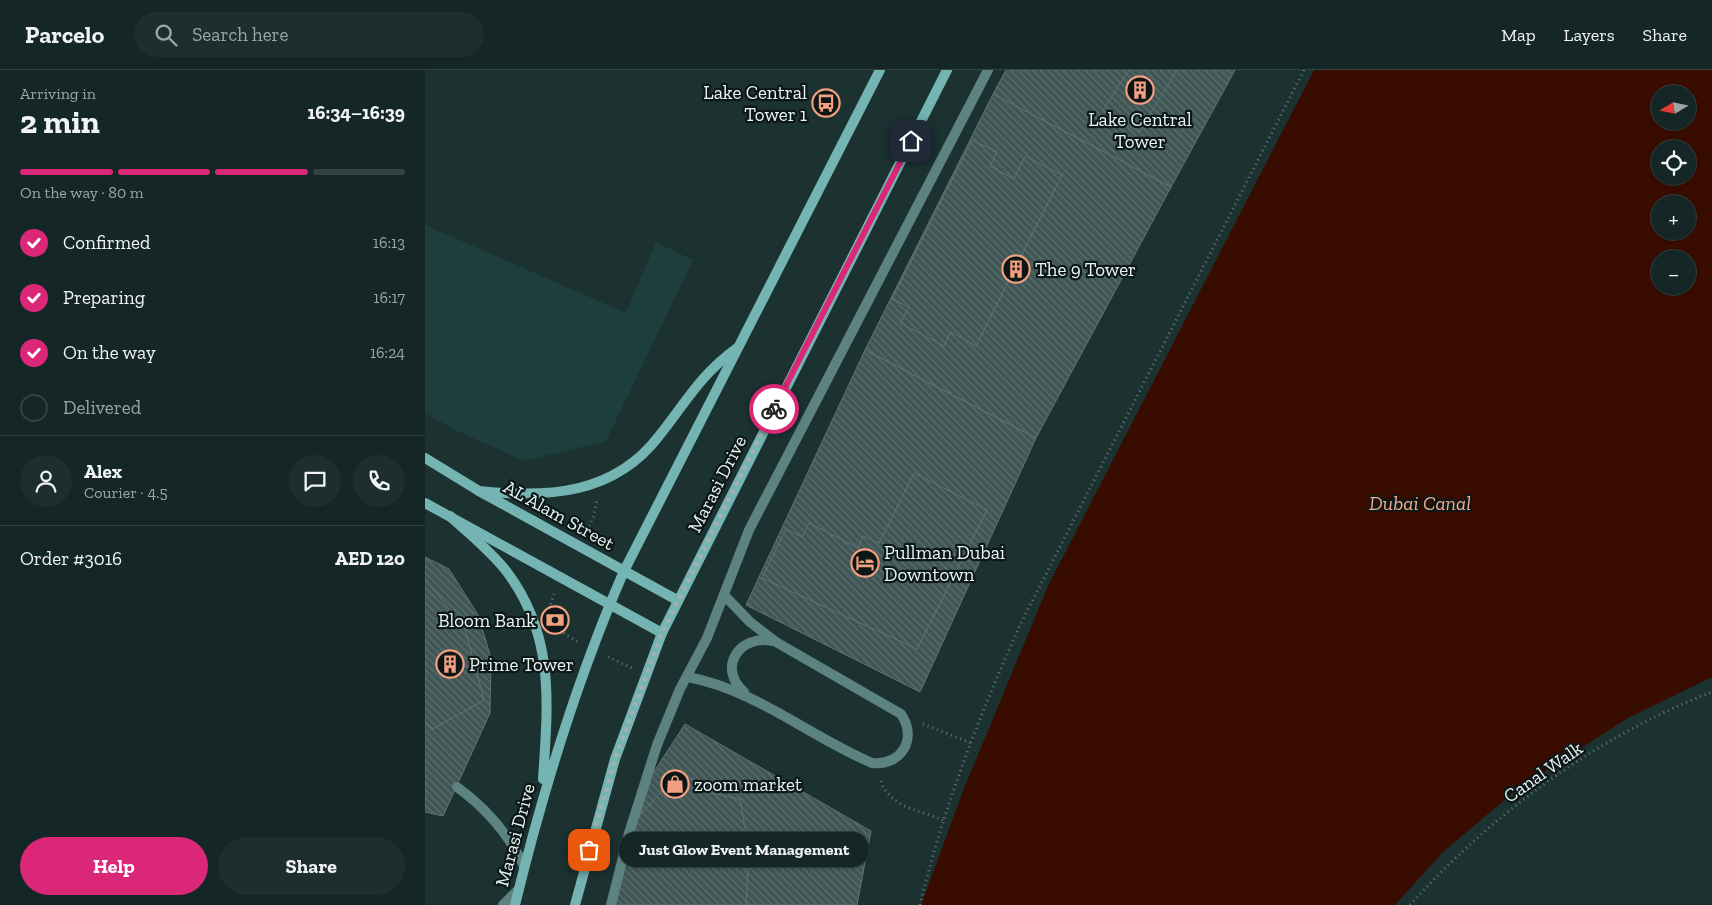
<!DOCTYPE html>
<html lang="en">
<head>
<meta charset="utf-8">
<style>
	body { margin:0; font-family:"Zilla Slab",serif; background:#1d2e2d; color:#f1f3f6; height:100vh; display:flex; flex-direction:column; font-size:19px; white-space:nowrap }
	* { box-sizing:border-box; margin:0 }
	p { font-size:16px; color:#9da5a7 }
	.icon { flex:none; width:28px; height:28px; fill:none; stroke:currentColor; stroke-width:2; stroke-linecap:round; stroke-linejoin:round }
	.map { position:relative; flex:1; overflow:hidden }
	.side { display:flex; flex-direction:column; background:#142625; width:425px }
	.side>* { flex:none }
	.needle { width:32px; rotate:260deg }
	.tools { position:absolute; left:1226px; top:15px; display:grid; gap:10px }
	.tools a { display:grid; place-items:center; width:45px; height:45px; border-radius:50%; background:#142625; box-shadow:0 1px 4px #0004,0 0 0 1px #334342; font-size:25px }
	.pin { position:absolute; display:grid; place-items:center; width:42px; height:42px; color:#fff; margin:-21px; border-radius:10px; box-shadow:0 2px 8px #0006 }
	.courier { position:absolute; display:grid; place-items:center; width:50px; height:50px; margin:-25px; border:4px solid #db2777; border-radius:50%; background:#fff; color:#222; box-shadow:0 1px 6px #0007 }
	.bubble { position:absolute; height:35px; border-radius:18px; background:#142625; box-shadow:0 1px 4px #0004,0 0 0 1px #334342; font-size:16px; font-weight:800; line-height:35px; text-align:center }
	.summary em { font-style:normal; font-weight:800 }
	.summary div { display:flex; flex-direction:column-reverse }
	.summary { display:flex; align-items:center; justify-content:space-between; height:85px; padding:0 20px }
	h1 { font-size:32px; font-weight:800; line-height:38px }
	.bar { display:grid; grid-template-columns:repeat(4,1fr); gap:8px 5px; align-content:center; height:60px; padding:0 20px }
	.bar i { height:6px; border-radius:4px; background:#334342 }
	.bar .active { background:#db2777 }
	.bar p { grid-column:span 4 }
	.line { display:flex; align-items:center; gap:12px; padding:0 20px; border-top:1px solid #334342 }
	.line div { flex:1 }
	.round { display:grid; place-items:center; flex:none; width:52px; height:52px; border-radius:26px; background:#1d2e2d }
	ol { padding:0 20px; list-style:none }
	li { display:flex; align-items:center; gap:15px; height:55px }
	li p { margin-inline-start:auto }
	li .icon { padding:5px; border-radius:50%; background:#db2777; color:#fff; stroke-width:4 }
	li:last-child { color:#9da5a7 }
	li i { width:28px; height:28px; border:2px solid #334342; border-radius:50% }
	.button { display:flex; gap:10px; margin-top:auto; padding:10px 20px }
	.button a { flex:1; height:58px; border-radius:30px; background:#db2777; color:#fff; font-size:20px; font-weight:800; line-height:58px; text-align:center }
	.button a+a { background:#1d2e2d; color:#f1f3f6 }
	header { display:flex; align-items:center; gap:30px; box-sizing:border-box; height:70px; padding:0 25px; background:#142625; border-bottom:1px solid #334342 }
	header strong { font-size:24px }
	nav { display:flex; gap:28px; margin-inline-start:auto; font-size:18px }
	.search { width:350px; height:45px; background:#1d2e2d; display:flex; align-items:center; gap:12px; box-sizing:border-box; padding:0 18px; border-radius:28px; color:#9da5a7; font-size:19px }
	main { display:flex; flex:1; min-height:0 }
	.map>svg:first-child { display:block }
	.built { fill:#1e3e3d }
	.water { fill:#390c00; fill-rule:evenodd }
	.building { fill:url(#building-back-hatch); stroke:#5d7574 }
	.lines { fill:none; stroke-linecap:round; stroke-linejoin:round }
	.path { stroke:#637776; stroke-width:3; stroke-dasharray:1 4; stroke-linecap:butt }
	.service { stroke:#5c8381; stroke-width:10 }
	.secondary { stroke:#74b4b2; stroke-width:10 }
	.done { stroke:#a1b1b1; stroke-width:5; stroke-dasharray:0 9 }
	.route { stroke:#db2777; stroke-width:6 }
	.labels { text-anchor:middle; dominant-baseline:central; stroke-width:4.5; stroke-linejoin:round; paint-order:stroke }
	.poi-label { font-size:19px; fill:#e9f6f6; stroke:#0e1717; text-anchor:start }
	.street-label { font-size:19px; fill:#e9f6f6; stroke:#0e1717 }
	.water-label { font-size:20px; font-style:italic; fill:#f7a98b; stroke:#0e1717 }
</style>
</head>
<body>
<header>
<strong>Parcelo</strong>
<div class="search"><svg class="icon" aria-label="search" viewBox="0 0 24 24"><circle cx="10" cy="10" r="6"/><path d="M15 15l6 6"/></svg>Search here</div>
<nav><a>Map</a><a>Layers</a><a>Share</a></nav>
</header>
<main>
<section class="side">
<div class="summary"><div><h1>2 min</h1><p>Arriving in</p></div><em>16:34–16:39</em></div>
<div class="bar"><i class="active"></i><i class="active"></i><i class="active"></i><i></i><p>On the way · 80 m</p></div>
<ol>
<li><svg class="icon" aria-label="check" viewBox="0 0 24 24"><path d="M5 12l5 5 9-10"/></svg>Confirmed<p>16:13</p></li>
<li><svg class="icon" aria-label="check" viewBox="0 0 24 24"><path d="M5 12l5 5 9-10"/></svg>Preparing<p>16:17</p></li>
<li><svg class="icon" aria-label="check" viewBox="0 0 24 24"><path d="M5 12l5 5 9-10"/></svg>On the way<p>16:24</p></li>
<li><i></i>Delivered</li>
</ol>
<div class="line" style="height:90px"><a class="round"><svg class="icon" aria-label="person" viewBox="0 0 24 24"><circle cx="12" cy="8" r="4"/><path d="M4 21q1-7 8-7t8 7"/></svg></a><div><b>Alex</b><p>Courier · 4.5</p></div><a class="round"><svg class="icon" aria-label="chat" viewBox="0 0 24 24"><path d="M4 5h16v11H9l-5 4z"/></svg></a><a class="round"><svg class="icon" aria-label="phone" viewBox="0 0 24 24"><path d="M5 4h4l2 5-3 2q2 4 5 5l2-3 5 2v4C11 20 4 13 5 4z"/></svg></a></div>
<div class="line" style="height:65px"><div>Order #3016</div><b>AED 120</b></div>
<div class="button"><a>Help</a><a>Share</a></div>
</section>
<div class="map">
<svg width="1287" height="835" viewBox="0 0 1287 835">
	<defs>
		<pattern id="building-back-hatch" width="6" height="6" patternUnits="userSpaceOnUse" patternTransform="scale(1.25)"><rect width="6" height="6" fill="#3f5655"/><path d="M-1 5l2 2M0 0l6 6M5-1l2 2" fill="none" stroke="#5b6f6e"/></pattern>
	</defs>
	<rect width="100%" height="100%" fill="#1b3231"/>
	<polygon class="built" points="0,155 201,243 231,172 268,190 181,371 99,391 26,358 0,343"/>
	<path class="water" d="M889,0H1287V607L1203,648L1091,720L1017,783L970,835H496L538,721L623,516ZM1235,24H1262V51H1235ZM1235,79H1262V106H1235ZM1235,134H1262V161H1235ZM1235,189H1262V216H1235Z"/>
	<g class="building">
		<polygon points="581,0 810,0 746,117 568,24"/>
		<polygon points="704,0 752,0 714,62 678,40"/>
		<polygon points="568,24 746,117 611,368 440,280"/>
		<polygon points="547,70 572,82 565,96 589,109 600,86 637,105 551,276 526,262 519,276 475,253 484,237 467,229"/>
		<polygon points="440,280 611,368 495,622 321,535"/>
		<polygon points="489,403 562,440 492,579 337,508 361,459 377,467 384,453 433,478 438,466 454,473"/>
		<polygon points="0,487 24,499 53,545 66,588 65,643 18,746 0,742"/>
		<polygon points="0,509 40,559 59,630 8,659 0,651"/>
		<polygon points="260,654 446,761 432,835 187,835 221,714"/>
		<polygon points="243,714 315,729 324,780 321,835 189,835 209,752"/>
	</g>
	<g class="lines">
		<g class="path">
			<polyline points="162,461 169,446 172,429"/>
			<polyline points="124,539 129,524"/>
			<polyline points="130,558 153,572"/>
			<polyline points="183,587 207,598"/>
			<polyline points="498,654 546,673"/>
			<path d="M456,711C463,736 496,741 518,750"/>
			<path d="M495,835C518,738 555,644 596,553L879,0"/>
			<path d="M985,835C1067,744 1172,666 1287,622"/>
		</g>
		<g class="service">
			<path d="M263,607C331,620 384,666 447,693C476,696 493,669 476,644L351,572L325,552L299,525"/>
			<path d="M319,622C292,598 314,564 348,571"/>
			<path d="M32,717C61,738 83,763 99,796"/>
			<polyline points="78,835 93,820"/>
			<polyline points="186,835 204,763 232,675 255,619 282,568 324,460 563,0"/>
		</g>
		<g class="secondary">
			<polyline points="0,388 54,421 252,530"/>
			<path d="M54,421C122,428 189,425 234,366C262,331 274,306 312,278"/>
			<polyline points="0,433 237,563"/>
			<path d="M25,446C44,464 66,481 82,502C130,566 123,633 118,709"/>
			<path d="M90,835C118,720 152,609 199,501L455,0"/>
			<polyline points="150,835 190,689 237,563 522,0"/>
		</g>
	</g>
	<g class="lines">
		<polyline class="done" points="164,780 190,689 237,563 349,339"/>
		<polyline class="route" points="349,339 486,71"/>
	</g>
	<defs>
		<g id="building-ring" transform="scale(1.4375)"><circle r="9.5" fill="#0e1717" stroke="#f2a080" stroke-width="1.5"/><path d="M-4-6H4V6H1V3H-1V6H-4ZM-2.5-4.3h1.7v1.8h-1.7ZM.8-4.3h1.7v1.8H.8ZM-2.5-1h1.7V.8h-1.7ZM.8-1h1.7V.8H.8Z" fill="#f2a080"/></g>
		<g id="bus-ring" transform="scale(1.4375)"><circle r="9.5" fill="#0e1717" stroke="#f2a080" stroke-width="1.5"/><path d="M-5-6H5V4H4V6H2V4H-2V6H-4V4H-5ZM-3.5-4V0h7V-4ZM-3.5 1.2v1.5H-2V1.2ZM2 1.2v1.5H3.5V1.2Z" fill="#f2a080"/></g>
		<g id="hotel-ring" transform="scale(1.4375)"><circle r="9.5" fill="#0e1717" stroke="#f2a080" stroke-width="1.5"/><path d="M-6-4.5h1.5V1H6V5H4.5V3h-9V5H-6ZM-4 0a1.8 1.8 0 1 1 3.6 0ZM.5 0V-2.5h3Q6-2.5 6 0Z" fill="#f2a080"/></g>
		<g id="bank-ring" transform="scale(1.4375)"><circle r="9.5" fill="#0e1717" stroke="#f2a080" stroke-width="1.5"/><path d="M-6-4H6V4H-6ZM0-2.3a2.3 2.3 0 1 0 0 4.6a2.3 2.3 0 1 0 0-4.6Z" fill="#f2a080"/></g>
		<g id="shop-ring" transform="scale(1.4375)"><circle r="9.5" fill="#0e1717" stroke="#f2a080" stroke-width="1.5"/><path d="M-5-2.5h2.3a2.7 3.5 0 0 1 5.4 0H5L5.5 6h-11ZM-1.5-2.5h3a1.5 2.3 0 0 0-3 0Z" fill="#f2a080"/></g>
	</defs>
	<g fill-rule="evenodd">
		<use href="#building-ring" x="715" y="20"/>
		<use href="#bus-ring" x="401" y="33"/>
		<use href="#building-ring" x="591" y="199"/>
		<use href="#hotel-ring" x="440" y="493"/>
		<use href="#bank-ring" x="130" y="550"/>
		<use href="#building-ring" x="25" y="594"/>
		<use href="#shop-ring" x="250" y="714"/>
	</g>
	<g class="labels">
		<g class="poi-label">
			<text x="382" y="22" text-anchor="end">Lake Central<tspan x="382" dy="22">Tower 1</tspan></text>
			<text x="715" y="49" text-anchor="middle">Lake Central<tspan x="715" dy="22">Tower</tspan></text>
			<text x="610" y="199">The 9 Tower</text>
			<text x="459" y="482">Pullman Dubai<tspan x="459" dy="22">Downtown</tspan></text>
			<text x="111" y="550" text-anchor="end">Bloom Bank</text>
			<text x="44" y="594">Prime Tower</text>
			<text x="269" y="714">zoom market</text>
		</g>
		<g class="street-label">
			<text transform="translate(292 414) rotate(-63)">Marasi Drive</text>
			<text transform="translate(134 445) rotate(29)">AL Alam Street</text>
			<text transform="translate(1118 702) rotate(-35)">Canal Walk</text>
			<text transform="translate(90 765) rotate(-75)">Marasi Drive</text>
		</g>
		<g class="water-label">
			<text x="995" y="433">Dubai Canal</text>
		</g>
	</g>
</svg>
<div class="tools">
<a><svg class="needle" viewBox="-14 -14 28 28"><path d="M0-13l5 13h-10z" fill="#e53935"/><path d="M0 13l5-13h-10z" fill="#9da5a7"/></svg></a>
<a><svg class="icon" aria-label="locate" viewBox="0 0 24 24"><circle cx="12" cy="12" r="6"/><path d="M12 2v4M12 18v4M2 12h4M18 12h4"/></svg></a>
<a>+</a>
<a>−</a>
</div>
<div class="pin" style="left:164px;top:780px;background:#ea580c"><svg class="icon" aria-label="bag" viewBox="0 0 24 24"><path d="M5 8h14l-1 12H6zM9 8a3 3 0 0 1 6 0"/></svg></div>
<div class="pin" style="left:486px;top:71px;background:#1f2937"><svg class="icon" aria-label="home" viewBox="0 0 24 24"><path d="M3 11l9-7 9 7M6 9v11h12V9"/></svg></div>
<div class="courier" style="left:349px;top:339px"><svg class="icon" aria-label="bike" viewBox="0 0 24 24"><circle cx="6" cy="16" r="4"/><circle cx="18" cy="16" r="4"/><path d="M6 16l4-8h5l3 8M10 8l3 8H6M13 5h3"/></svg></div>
<div class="bubble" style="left:194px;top:762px;width:250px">Just Glow Event Management</div>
</div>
</main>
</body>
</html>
